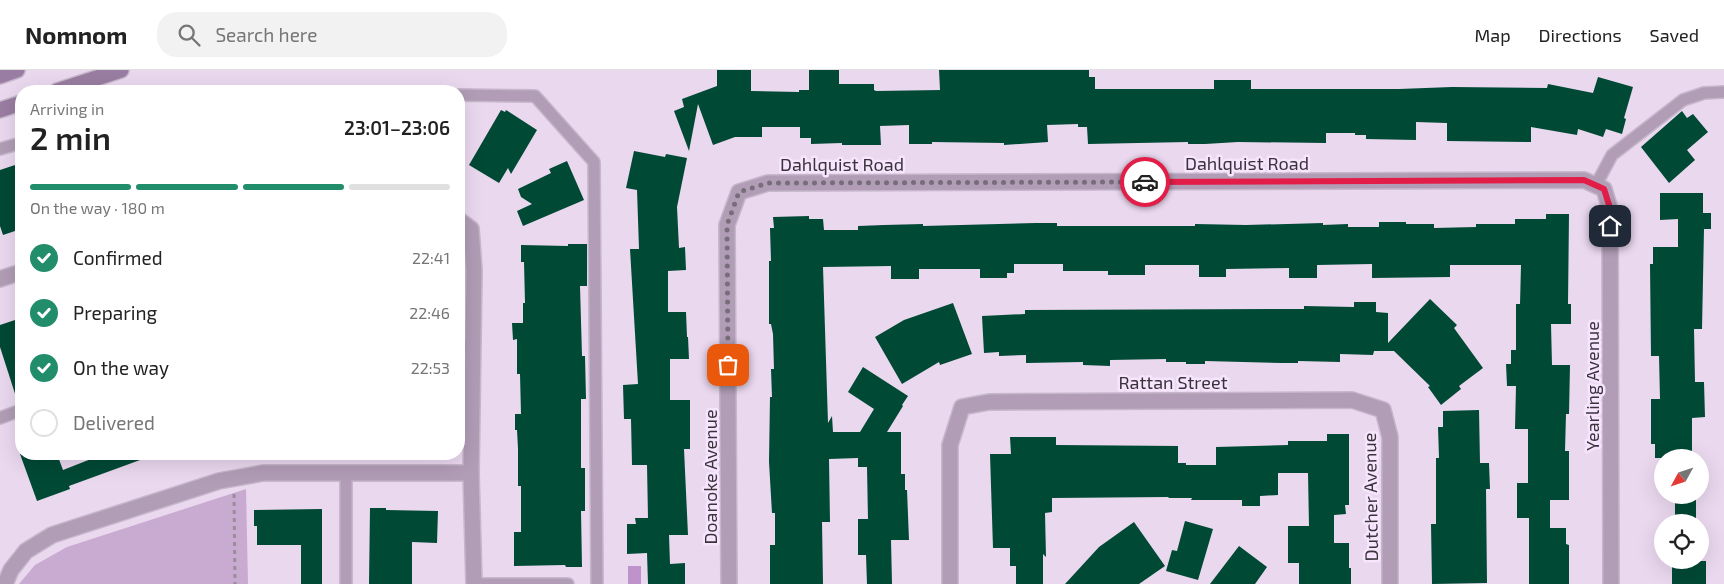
<!DOCTYPE html>
<html lang="en">
<head>
<meta charset="utf-8">
<style>
	body { margin:0; font-family:"Exo 2",sans-serif; background:#f2f2f2; color:#222; height:100vh; display:flex; flex-direction:column; font-size:19px; white-space:nowrap }
	* { box-sizing:border-box; margin:0 }
	p { font-size:16px; color:#767676 }
	.icon { flex:none; width:28px; height:28px; fill:none; stroke:currentColor; stroke-width:2; stroke-linecap:round; stroke-linejoin:round }
	.map { position:relative; flex:1; overflow:hidden }
	.panel { position:absolute; left:15px; top:15px; width:450px; height:375px; display:flex; flex-direction:column; background:#fff; border-radius:20px; box-shadow:0 5px 20px #0002 }
	.panel>* { flex:none }
	.needle { width:32px; rotate:230deg }
	.fabs { position:absolute; left:1654px; top:379px; display:grid; gap:10px }
	.fabs a { display:grid; place-items:center; width:55px; height:55px; border-radius:50%; background:#fff; box-shadow:0 5px 20px #0002; font-size:25px }
	.pin { position:absolute; display:grid; place-items:center; width:42px; height:42px; color:#fff; margin:-21px; border-radius:10px; box-shadow:0 2px 8px #0006 }
	.courier { position:absolute; display:grid; place-items:center; width:50px; height:50px; margin:-25px; border:4px solid #e11d48; border-radius:50%; background:#fff; color:#222; box-shadow:0 1px 6px #0007 }
	.overview em { font-style:normal; font-weight:600 }
	.overview div { display:flex; flex-direction:column-reverse }
	.overview { display:flex; align-items:center; justify-content:space-between; height:85px; padding:0 15px }
	h1 { font-size:32px; font-weight:600; line-height:38px }
	.bar { display:grid; grid-template-columns:repeat(4,1fr); gap:8px 5px; align-content:center; height:60px; padding:0 15px }
	.bar i { height:6px; border-radius:4px; background:#e0e0e0 }
	.bar .active { background:#228d6b }
	.bar p { grid-column:span 4 }
	ol { padding:0 15px; list-style:none }
	li { display:flex; align-items:center; gap:15px; height:55px }
	li p { margin-inline-start:auto }
	li .icon { padding:5px; border-radius:50%; background:#228d6b; color:#fff; stroke-width:4 }
	li:last-child { color:#767676 }
	li i { width:28px; height:28px; border:2px solid #e0e0e0; border-radius:50% }
	header { display:flex; align-items:center; gap:30px; box-sizing:border-box; height:70px; padding:0 25px; background:#fff; border-bottom:1px solid #e0e0e0 }
	header strong { font-size:24px }
	nav { display:flex; gap:28px; margin-inline-start:auto; font-size:18px }
	.search { width:350px; height:45px; background:#f2f2f2; display:flex; align-items:center; gap:12px; box-sizing:border-box; padding:0 18px; border-radius:20px; color:#767676; font-size:19px }
	.map>svg:first-child { display:block }
	.green { fill:#c9aad1 }
	.water { fill:#be92cb }
	.building { fill:#004935 }
	.lines { fill:none; stroke-linecap:round; stroke-linejoin:round }
	.lane-casing { stroke:#c7b7cb; stroke-width:14 }
	.street-casing { stroke:#c7b7cb; stroke-width:18 }
	.secondary-casing { stroke:#c7b7cb; stroke-width:18 }
	.path { stroke:#9a8d9d; stroke-width:3; stroke-dasharray:4 4; stroke-linecap:butt }
	.lane { stroke:#b19db6; stroke-width:11 }
	.street { stroke:#b19db6; stroke-width:15 }
	.secondary { stroke:#9a7da2; stroke-width:15 }
	.done { stroke:#786d7b; stroke-width:5; stroke-dasharray:0 9 }
	.route { stroke:#e11d48; stroke-width:6 }
	.labels { text-anchor:middle; dominant-baseline:central; stroke-width:5; stroke-linejoin:round; paint-order:stroke }
	.street-label { font-size:18px; fill:#3a333c; stroke:#f7e5fd }
</style>
</head>
<body>
<header>
<strong>Nomnom</strong>
<div class="search"><svg class="icon" aria-label="search" viewBox="0 0 24 24"><circle cx="10" cy="10" r="6"/><path d="M15 15l6 6"/></svg>Search here</div>
<nav><a>Map</a><a>Directions</a><a>Saved</a></nav>
</header>
<div class="map">
<svg width="1724" height="514" viewBox="0 0 1724 514">
	<rect width="100%" height="100%" fill="#ead8ef"/>
	<polygon class="green" points="246,419 248,514 19,514 35,495 67,477"/>
	<rect class="water" x="628" y="496" width="13" height="18"/>
	<g class="building">
		<polygon points="717,0 751,0 751,21 799,22 799,20 809,20 809,0 839,0 839,14 874,14 874,20 876,21 940,20 939,0 1089,0 1089,7 1095,7 1095,19 1214,19 1214,10 1251,10 1251,19 1399,19 1452,17 1547,18 1548,14 1593,23 1598,7 1633,17 1624,48 1626,49 1622,64 1606,59 1603,67 1578,59 1577,65 1531,57 1531,72 1447,71 1447,53 1416,52 1416,70 1366,69 1366,65 1355,65 1355,63 1326,63 1326,73 1238,72 1205,74 1188,74 1188,72 1088,74 1087,57 1078,57 1078,54 1047,55 1048,72 1004,75 1004,73 932,72 932,74 909,74 909,55 880,56 881,75 842,75 842,73 811,74 811,68 800,68 800,57 762,57 762,67 735,67 713,75 698,34 689,81 674,41 684,37 682,29 717,16"/>
		<polygon points="501,40 505,42 506,40 537,60 511,104 508,98 499,113 469,95"/>
		<polygon points="1682,41 1687,48 1693,44 1708,62 1687,80 1695,90 1669,113 1641,77"/>
		<polygon points="634,81 665,87 666,84 687,88 677,137 679,178 685,177 686,200 668,201 668,242 686,242 687,267 688,267 689,289 670,289 670,330 690,330 690,379 684,379 688,465 669,465 670,494 685,493 685,514 648,514 647,483 627,484 627,454 636,454 635,448 648,448 647,395 632,395 631,349 624,349 623,315 638,314 630,179 639,179 637,120 626,118"/>
		<polygon points="567,91 584,130 523,156 517,141 532,134 521,127 518,119 551,103 549,99"/>
		<polygon points="21,93 21,159 3,165 0,156 0,100"/>
		<polygon points="1660,123 1703,123 1703,143 1711,143 1711,159 1704,159 1702,259 1694,259 1695,312 1704,312 1705,347 1692,348 1692,388 1655,388 1655,374 1651,374 1651,329 1660,329 1659,286 1651,286 1650,194 1653,194 1653,177 1678,177 1678,149 1660,150"/>
		<polygon points="1546,144 1569,144 1568,234 1571,234 1571,254 1551,254 1552,295 1570,295 1569,344 1566,344 1565,381 1569,381 1569,430 1550,430 1550,458 1566,458 1566,474 1569,475 1569,514 1529,514 1529,448 1517,448 1517,413 1528,413 1528,359 1515,359 1516,316 1507,316 1506,294 1511,294 1511,280 1516,280 1516,234 1520,234 1521,195 1450,195 1450,207 1372,208 1372,194 1317,195 1317,208 1289,208 1289,198 1226,199 1226,207 1199,207 1199,195 1145,195 1145,205 1108,205 1108,201 1063,201 1063,194 1014,194 1014,203 1007,203 1007,208 980,208 980,199 919,199 919,209 891,209 891,196 823,197 828,353 832,346 833,362 860,362 874,339 848,322 863,297 908,326 902,335 903,336 887,362 901,362 901,404 905,404 905,420 907,420 909,470 891,470 892,514 867,514 866,485 858,485 858,449 868,449 867,397 858,397 858,388 829,389 830,452 822,452 823,514 770,514 770,475 775,475 775,443 772,443 769,392 770,327 772,327 771,299 774,299 773,264 771,254 769,254 769,191 771,191 770,158 774,158 773,147 809,146 809,149 823,149 824,160 858,160 858,156 884,155 923,154 923,156 1036,153 1057,153 1057,156 1195,156 1195,154 1246,155 1323,153 1323,155 1348,154 1348,157 1379,157 1379,152 1406,152 1406,154 1434,154 1434,158 1476,157 1476,154 1515,154 1515,149 1546,149"/>
		<polygon points="568,174 587,174 587,216 580,216 582,286 585,286 586,329 581,329 581,398 585,398 585,441 581,441 582,497 566,497 565,495 514,496 514,462 521,462 521,416 518,416 518,379 517,360 515,360 515,344 521,344 520,304 517,304 517,269 513,270 512,253 523,253 523,233 525,233 524,192 521,192 521,175 568,176"/>
		<polygon points="1430,229 1457,255 1454,258 1483,298 1459,316 1461,319 1441,335 1428,317 1430,316 1394,281 1374,281 1373,285 1340,284 1340,292 1298,291 1298,293 1282,293 1205,291 1205,294 1186,294 1186,292 1166,292 1166,289 1110,290 1110,296 1083,295 1083,292 1026,293 1026,285 999,286 999,282 984,283 982,246 1025,244 1025,240 1304,239 1304,236 1354,237 1354,232 1376,232 1376,242 1388,243 1388,273"/>
		<polygon points="953,233 972,284 940,295 939,292 902,314 875,267 904,250"/>
		<polygon points="21,248 21,333 18,333 0,277 0,255"/>
		<polygon points="1479,340 1480,393 1489,393 1490,419 1486,419 1487,513 1432,514 1431,454 1436,454 1436,388 1439,388 1438,357 1443,357 1443,341"/>
		<polygon points="1327,364 1349,364 1349,435 1345,435 1346,444 1334,445 1334,473 1349,473 1349,498 1351,498 1351,514 1299,514 1299,493 1288,493 1288,456 1309,456 1308,403 1278,403 1278,425 1260,426 1260,436 1242,436 1242,430 1191,430 1192,428 1168,428 1169,427 1052,428 1052,442 1045,443 1046,487 1043,484 1043,514 1016,514 1016,496 1010,496 1010,478 993,478 990,384 1011,384 1010,367 1056,367 1056,375 1178,376 1178,393 1186,393 1186,395 1216,395 1216,377 1288,375 1288,371 1327,371"/>
		<polygon points="20,384 57,384 63,400 91,389 89,384 151,384 151,386 69,416 70,419 37,431"/>
		<rect x="1675" y="425" width="21" height="27"/>
		<polygon points="370,438 386,438 386,440 438,441 437,473 412,472 412,514 369,514"/>
		<polygon points="322,439 322,514 301,514 301,475 257,475 257,456 254,456 254,440"/>
		<polygon points="1185,451 1213,459 1198,510 1166,501 1172,480 1177,481"/>
		<polygon points="1134,452 1165,496 1139,514 1065,514 1099,477"/>
		<polygon points="1239,476 1267,497 1255,514 1210,514"/>
		<rect x="1672" y="491" width="34" height="23"/>
	</g>
	<g class="lines">
		<g class="lane-casing">
			<g id="lane">
				<polyline points="459,25 535,26 594,92 597,514"/>
				<polyline points="0,79 21,73"/>
				<polyline points="1596,115 1612,85 1683,30 1704,23 1724,22"/>
				<polyline points="459,276 472,277"/>
				<polyline points="0,348 21,340"/>
				<polyline points="346,514 346,403"/>
				<polyline points="474,514 568,514"/>
			</g>
		</g>
		<g class="street-casing">
			<g id="street">
				<polyline points="459,150 471,159 474,200 471,403 474,514"/>
				<polyline points="0,209 21,202"/>
				<polyline points="5,514 11,500 26,481 52,465 219,411 263,403 471,403"/>
				<polyline points="729,514 727,155 739,122 768,113 1584,110 1604,119 1610,139 1611,514"/>
				<polyline points="950,514 950,375 962,337 989,332 1352,330 1383,340 1390,367 1390,514"/>
			</g>
		</g>
		<g class="secondary-casing">
			<g id="secondary">
				<polyline points="0,6 17,0"/>
				<polyline points="57,21 121,0"/>
				<polyline points="0,40 21,33"/>
			</g>
		</g>
		<polyline class="path" points="234,424 235,514"/>
		<use href="#lane" class="lane"/>
		<use href="#street" class="street"/>
		<use href="#secondary" class="secondary"/>
	</g>
	<g class="lines">
		<polyline class="done" points="728,295 727,155 739,122 768,113 1145,112"/>
		<polyline class="route" points="1145,112 1584,110 1604,119 1610,138 1610,156"/>
	</g>
	<g class="labels">
		<g class="street-label">
			<text x="1247" y="93">Dahlquist Road</text>
			<text x="842" y="94">Dahlquist Road</text>
			<text x="1173" y="312">Rattan Street</text>
			<text transform="translate(1592 316) rotate(-90)">Yearling Avenue</text>
			<text transform="translate(710 407) rotate(-90)">Doanoke Avenue</text>
			<text transform="translate(1370 427) rotate(-91)">Dutcher Avenue</text>
		</g>
	</g>
</svg>
<div class="fabs">
<a><svg class="needle" viewBox="-14 -14 28 28"><path d="M0-13l5 13h-10z" fill="#e53935"/><path d="M0 13l5-13h-10z" fill="#767676"/></svg></a>
<a><svg class="icon" aria-label="locate" viewBox="0 0 24 24"><circle cx="12" cy="12" r="6"/><path d="M12 2v4M12 18v4M2 12h4M18 12h4"/></svg></a>
</div>
<div class="pin" style="left:728px;top:295px;background:#ea580c"><svg class="icon" aria-label="bag" viewBox="0 0 24 24"><path d="M5 8h14l-1 12H6zM9 8a3 3 0 0 1 6 0"/></svg></div>
<div class="pin" style="left:1610px;top:156px;background:#1f2937"><svg class="icon" aria-label="home" viewBox="0 0 24 24"><path d="M3 11l9-7 9 7M6 9v11h12V9"/></svg></div>
<div class="courier" style="left:1145px;top:112px"><svg class="icon" aria-label="car" viewBox="0 0 24 24"><path d="M5 17H2v-5l4-1 3-4h7l3 4 3 1v5h-3M9 17h6M6 11h13"/><circle cx="7" cy="17" r="2"/><circle cx="17" cy="17" r="2"/></svg></div>
<section class="panel">
<div class="overview"><div><h1>2 min</h1><p>Arriving in</p></div><em>23:01–23:06</em></div>
<div class="bar"><i class="active"></i><i class="active"></i><i class="active"></i><i></i><p>On the way · 180 m</p></div>
<ol>
<li><svg class="icon" aria-label="check" viewBox="0 0 24 24"><path d="M5 12l5 5 9-10"/></svg>Confirmed<p>22:41</p></li>
<li><svg class="icon" aria-label="check" viewBox="0 0 24 24"><path d="M5 12l5 5 9-10"/></svg>Preparing<p>22:46</p></li>
<li><svg class="icon" aria-label="check" viewBox="0 0 24 24"><path d="M5 12l5 5 9-10"/></svg>On the way<p>22:53</p></li>
<li><i></i>Delivered</li>
</ol>
</section>
</div>
</body>
</html>
